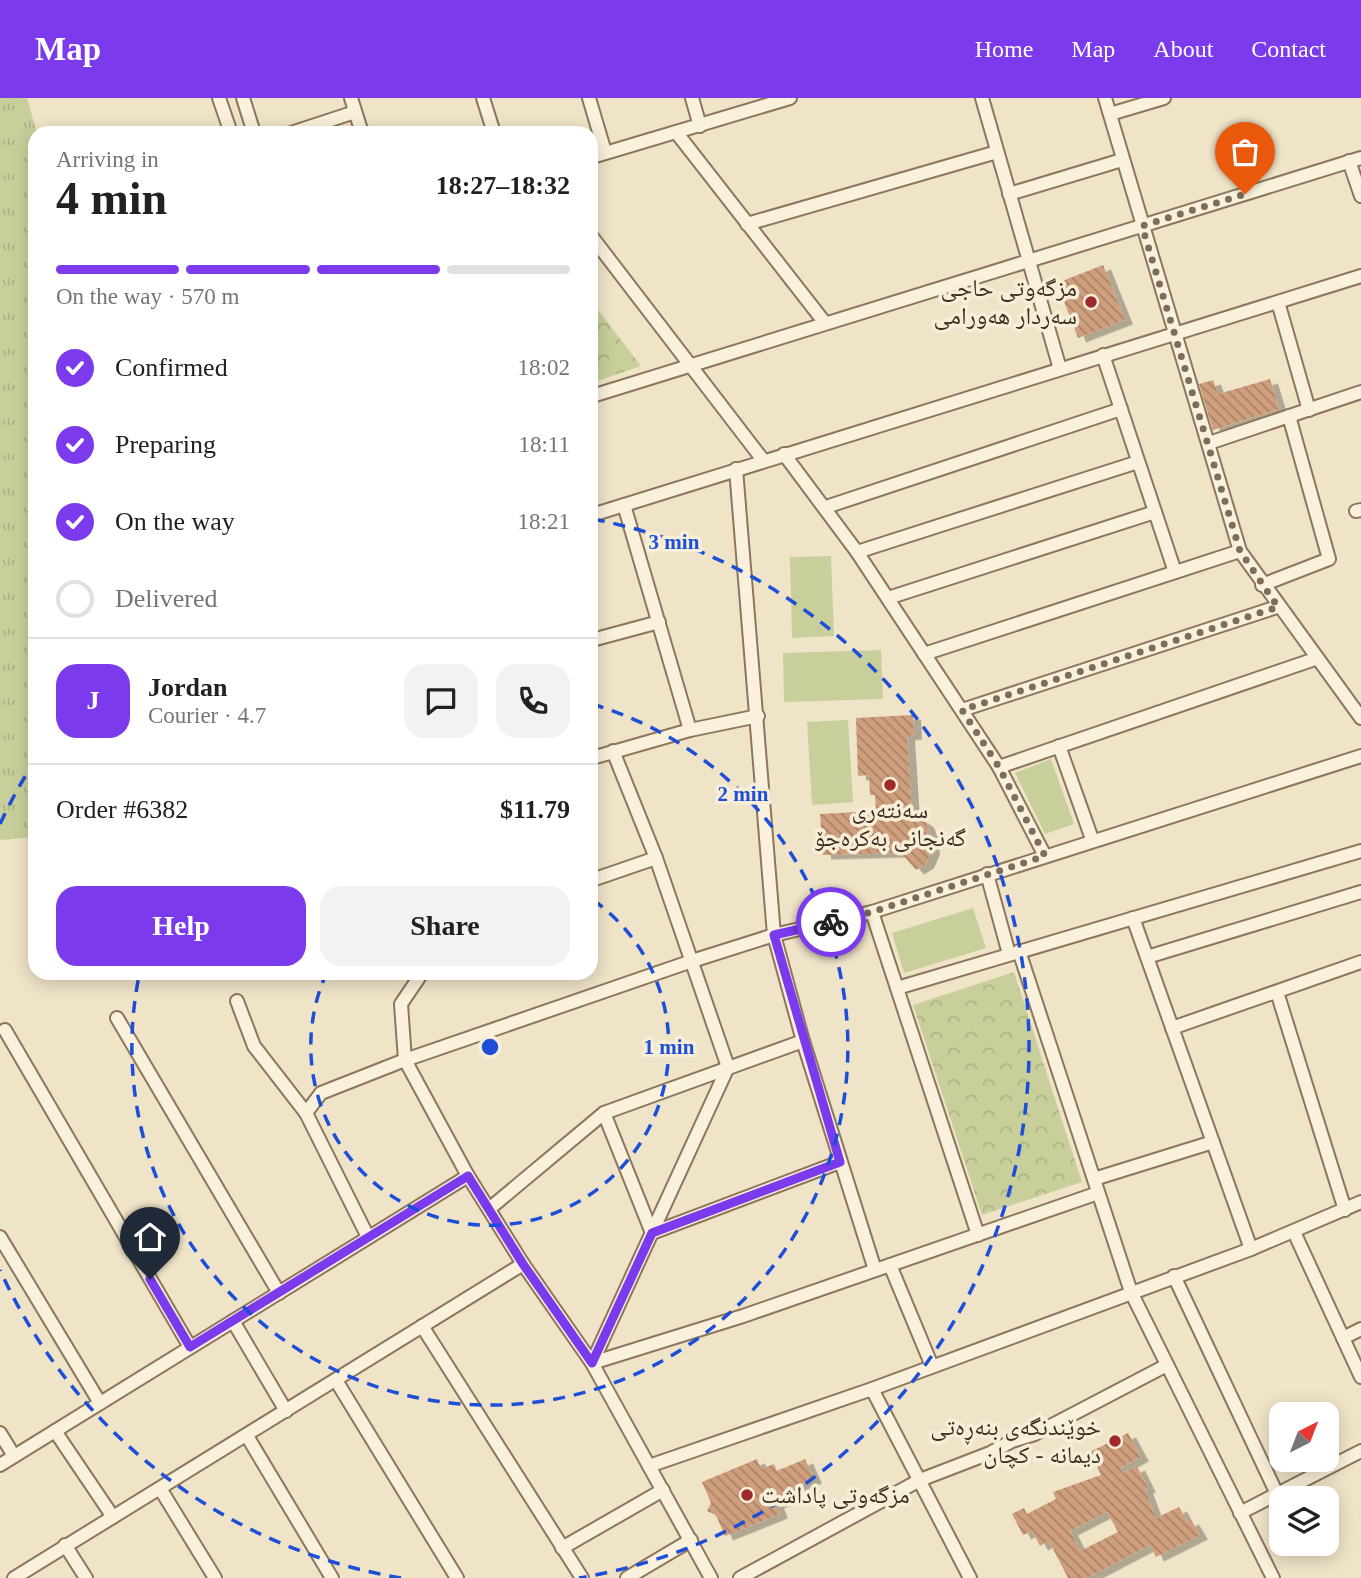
<!DOCTYPE html>
<html lang="en">
<head>
<meta charset="utf-8">
<style>
	body { margin:0; font-family:"Times New Roman","Noto Naskh Arabic",serif; background:#f2f2f2; color:#202124; height:100vh; display:flex; flex-direction:column; font-size:26px; white-space:nowrap }
	* { box-sizing:border-box; margin:0 }
	p { font-size:23px; color:#757577 }
	.icon { flex:none; width:38px; height:38px; fill:none; stroke:currentColor; stroke-width:2; stroke-linecap:round; stroke-linejoin:round }
	.map { position:relative; flex:1; overflow:hidden }
	.details { position:absolute; left:28px; top:28px; width:570px; height:854px; display:flex; flex-direction:column; background:#fff; border-radius:21px; box-shadow:0 4px 18px #0003 }
	.details>* { flex:none }
	.needle { width:46px; rotate:42deg }
	.fabs { position:absolute; left:1269px; top:1304px; display:grid; gap:14px }
	.fabs a { display:grid; place-items:center; width:70px; height:70px; border-radius:14px; background:#fff; box-shadow:0 4px 18px #0003; font-size:35px }
	.pin { position:absolute; display:grid; place-items:center; width:60px; height:60px; color:#fff; margin:-72px -30px; border-radius:50% 50% 50% 0; rotate:-45deg; box-shadow:0 0 7px #0007 }
	.pin .icon { rotate:45deg }
	.courier { position:absolute; display:grid; place-items:center; width:70px; height:70px; margin:-35px; border:5px solid #7c3aed; border-radius:50%; background:#fff; color:#222; box-shadow:0 2px 9px #0007 }
	.headline em { font-style:normal; font-weight:700 }
	.headline div { display:flex; flex-direction:column-reverse }
	.headline { display:flex; align-items:center; justify-content:space-between; height:119px; padding:0 28px }
	h1 { font-size:46px; font-weight:700; line-height:52px }
	.bar { display:grid; grid-template-columns:repeat(4,1fr); gap:10px 7px; align-content:center; height:84px; padding:0 28px }
	.bar i { height:9px; border-radius:5px; background:#e0e0e0 }
	.bar .active { background:#7c3aed }
	.bar p { grid-column:span 4 }
	.line { display:flex; align-items:center; gap:18px; padding:0 28px; border-top:2px solid #e0e0e0 }
	.line div { flex:1 }
	.round { display:grid; place-items:center; flex:none; width:74px; height:74px; border-radius:21px; background:#f2f2f2 }
	ol { padding:0 28px; list-style:none }
	li { display:flex; align-items:center; gap:21px; height:77px }
	li p { margin-inline-start:auto }
	li .icon { padding:7px; border-radius:50%; background:#7c3aed; color:#fff; stroke-width:4 }
	li:last-child { color:#757577 }
	li i { width:38px; height:38px; border:4px solid #e0e0e0; border-radius:50% }
	.cta { display:flex; gap:14px; margin-top:auto; padding:14px 28px }
	.cta a { flex:1; height:80px; border-radius:21px; background:#7c3aed; color:#fff; font-size:28px; font-weight:700; line-height:80px; text-align:center }
	.cta a+a { background:#f2f2f2; color:#202124 }
	header { display:flex; align-items:center; gap:42px; box-sizing:border-box; height:98px; padding:0 35px; background:#7c3aed; color:#fff }
	header strong { font-size:33px }
	nav { display:flex; gap:38px; margin-inline-start:auto; font-size:24px }
	.map>svg:first-child { display:block }
	.grass { fill:url(#grass-tufts) }
	.park { fill:url(#park-crowns) }
	.garden { fill:#c9cf9b }
	.building { fill:url(#building-back-hatch); fill-rule:evenodd; filter:url(#shadow) }
	.lines { fill:none; stroke-linecap:round; stroke-linejoin:round }
	.minor-casing { stroke:#8d765c; stroke-width:16 }
	.minor { stroke:#faf1dc; stroke-width:12 }
	.done { stroke:#7c6e5b; stroke-width:7; stroke-dasharray:0 12.6 }
	.route { stroke:#7c3aed; stroke-width:9 }
	.ring { fill:none; stroke:#1d4ed8; stroke-width:3.5; stroke-dasharray:12 9 }
	.poi-dot { fill:#9e2a2b; stroke:#f7eed8; stroke-width:2.5 }
	.labels { text-anchor:middle; dominant-baseline:central; stroke-width:7; stroke-linejoin:round; paint-order:stroke }
	.poi-label { font-size:24px; fill:#3d2e20; stroke:#f7eed8; text-anchor:end }
	.centre { fill:#1d4ed8; stroke:#f7eed8; stroke-width:3.5 }
	.ring-label { font-size:21px; text-anchor:middle; font-weight:bold; fill:#1d4ed8; stroke:#f7eed8; stroke-width:7; stroke-linejoin:round; paint-order:stroke }
</style>
</head>
<body>
<header>
<strong>Map</strong>
<nav><a>Home</a><a>Map</a><a>About</a><a>Contact</a></nav>
</header>
<div class="map">
<svg width="1361" height="1480" viewBox="0 0 1361 1480">
	<defs>
		<pattern id="grass-tufts" width="24" height="20" patternUnits="userSpaceOnUse" patternTransform="scale(1.75)"><rect width="24" height="20" fill="#c9cf9b"/><path d="M3 7l-1-3M5 7V3M7 7l1-3M15 17l-1-3M17 17v-4M19 17l1-3" fill="none" stroke="#aeb285"/></pattern>
		<pattern id="park-crowns" width="20" height="18" patternUnits="userSpaceOnUse" patternTransform="scale(1.75)"><rect width="20" height="18" fill="#c9cf9b"/><path d="M2 6a3 3 0 1 1 6 0M12 15a3 3 0 1 1 6 0" fill="none" stroke="#aeb285"/></pattern>
		<pattern id="building-back-hatch" width="6" height="6" patternUnits="userSpaceOnUse" patternTransform="scale(1.75)"><rect width="6" height="6" fill="#cf9f7d"/><path d="M-1 5l2 2M0 0l6 6M5-1l2 2" fill="none" stroke="#a98266"/></pattern>
		<filter id="shadow"><feDropShadow dx="8" dy="4.5" stdDeviation="0" flood-color="#0004"/></filter>
	</defs>
	<rect width="100%" height="100%" fill="#f0e4c8"/>
	<polygon class="grass" points="0,0 27,0 37,35 35,739 0,742"/>
	<g class="park">
		<polygon points="592,204 641,268 592,285"/>
		<polygon points="1014,874 1082,1084 982,1117 913,907"/>
	</g>
	<g class="garden">
		<polygon points="831,458 834,538 792,540 790,459"/>
		<polygon points="881,552 883,601 784,604 783,555"/>
		<polygon points="848,622 853,704 812,707 807,624"/>
		<polygon points="1051,661 1074,726 1045,736 1015,675"/>
		<polygon points="973,810 986,850 904,875 892,835"/>
	</g>
	<g class="building">
		<polygon points="1103,167 1125,222 1078,240 1057,185"/>
		<polygon points="1270,281 1279,311 1213,332 1199,286 1213,282 1218,296"/>
		<polygon points="913,617 914,637 907,638 912,716 926,725 930,735 932,752 926,766 916,772 901,755 823,757 820,716 876,713 875,697 870,697 869,677 858,678 856,620"/>
		<path d="M1128,1335L1141,1359L1120,1370L1123,1375L1137,1368L1148,1390L1145,1391L1156,1420L1179,1409L1187,1424L1191,1422L1200,1437L1156,1459L1150,1447L1087,1480H1068L1049,1443L1040,1448L1032,1433L1023,1437L1012,1416L1024,1410L1027,1416L1056,1401L1053,1394L1101,1377L1090,1354ZM1107,1414L1118,1434L1080,1453L1070,1433Z"/>
		<polygon points="757,1361 761,1371 774,1366 777,1373 805,1361 814,1381 785,1393 788,1401 776,1406 780,1416 725,1438 716,1417 707,1413 711,1405 702,1384"/>
	</g>
	<g class="lines">
		<g class="minor-casing">
			<g id="minor">
				<polyline points="219,0 231,35"/>
				<polyline points="243,0 254,35"/>
				<polyline points="351,0 362,35"/>
				<polyline points="483,0 494,35"/>
				<polyline points="589,0 605,54"/>
				<polyline points="692,0 700,28"/>
				<polyline points="982,0 1060,271"/>
				<polyline points="1105,0 1240,453 1361,620"/>
				<polyline points="1110,16 1164,0"/>
				<polyline points="676,34 825,225"/>
				<polyline points="291,35 355,14"/>
				<polyline points="592,59 790,0"/>
				<polyline points="1349,63 1361,98"/>
				<polyline points="1009,96 1122,62"/>
				<polyline points="747,126 997,54"/>
				<polyline points="592,139 763,362"/>
				<polyline points="1278,204 1309,312"/>
				<polyline points="1103,257 1175,474"/>
				<polyline points="592,298 1361,60"/>
				<polyline points="1209,345 1361,294"/>
				<polyline points="784,356 857,454 999,669 1045,758"/>
				<polyline points="736,371 774,837 803,943 875,1172"/>
				<polyline points="624,407 690,632"/>
				<polyline points="826,409 1121,311"/>
				<polyline points="1356,413 1361,412"/>
				<polyline points="592,417 1361,178"/>
				<polyline points="857,454 1138,364"/>
				<polyline points="1262,487 1329,461 1289,318"/>
				<polyline points="888,500 1155,414"/>
				<polyline points="592,542 659,524"/>
				<polyline points="924,556 1240,453"/>
				<polyline points="962,612 1277,509"/>
				<polyline points="1059,648 1092,741"/>
				<polyline points="613,653 656,760 728,969 592,1265 711,1480"/>
				<polyline points="592,660 690,632 758,618"/>
				<polyline points="999,669 1315,561"/>
				<polyline points="987,776 1009,856"/>
				<polyline points="592,782 656,760"/>
				<polyline points="872,814 978,1137"/>
				<polyline points="1133,820 1251,1151"/>
				<polyline points="1019,853 1131,1194 1273,1480"/>
				<polyline points="1147,859 1361,794"/>
				<polyline points="422,875 401,906 405,962 468,1078 523,1166 592,1265 743,1218 1098,1095"/>
				<polyline points="897,890 1361,753"/>
				<polyline points="1277,894 1345,1112"/>
				<polyline points="237,903 254,948 306,1015"/>
				<polyline points="117,920 279,1195"/>
				<polyline points="1172,930 1361,864"/>
				<polyline points="5,932 190,1249"/>
				<polyline points="604,1015 652,1135 840,1064"/>
				<polyline points="1094,1081 1213,1044"/>
				<polyline points="489,1111 604,1015 803,943"/>
				<polyline points="1294,1134 1361,1279"/>
				<polyline points="0,1139 100,1305"/>
				<polyline points="368,1139 306,1015 321,995 405,962 692,863 774,837 872,814 1361,658"/>
				<polyline points="890,1167 932,1268"/>
				<polyline points="1174,1178 1277,1396"/>
				<polyline points="233,1223 286,1313"/>
				<polyline points="422,1228 582,1480"/>
				<polyline points="1343,1240 1361,1231"/>
				<polyline points="337,1284 457,1480"/>
				<polyline points="872,1291 970,1480"/>
				<polyline points="55,1333 113,1419"/>
				<polyline points="0,1335 14,1358"/>
				<polyline points="247,1338 332,1480"/>
				<polyline points="0,1367 468,1078"/>
				<polyline points="649,1368 872,1291 1251,1151 1361,1104"/>
				<polyline points="161,1392 215,1480"/>
				<polyline points="1240,1415 1361,1353"/>
				<polyline points="65,1447 86,1480"/>
				<polyline points="562,1450 663,1392"/>
				<polyline points="14,1480 523,1166"/>
				<polyline points="627,1480 691,1442"/>
				<polyline points="740,1480 920,1382 990,1355 1012,1343 1035,1336 1167,1267"/>
			</g>
		</g>
		<use href="#minor" class="minor"/>
	</g>
	<g class="lines">
		<polyline class="done" points="831,824 872,814 1045,758 999,669 962,612 1278,509 1240,453 1142,128 1245,96"/>
		<polyline class="route" points="150,1181 190,1249 468,1078 523,1166 592,1265 652,1135 840,1064 774,837 831,824"/>
	</g>
	<g class="ring">
		<path d="M593 802A179 179 0 1 1 326 876"/>
		<path d="M592 606A358 358 0 1 1 139 878"/>
		<path d="M401 1480A538 538 0 0 1 0 1172M0 726A538 538 0 0 1 34 664M593 421A538 538 0 0 1 579 1480"/>
	</g>
	<g class="poi-dot">
		<circle cx="1091" cy="204" r="7"/>
		<circle cx="890" cy="687" r="7"/>
		<circle cx="1115" cy="1343" r="7"/>
		<circle cx="747" cy="1397" r="7"/>
	</g>
	<g class="labels">
		<g class="poi-label">
			<text x="1077" y="190">مزگەوتی حاجی<tspan x="1077" dy="28">سەردار هەورامی</tspan></text>
			<text x="890" y="712" text-anchor="middle">سەنتەری<tspan x="890" dy="28">گەنجانی بەکرەجۆ</tspan></text>
			<text x="1101" y="1329">خوێندنگەی بنەڕەتی<tspan x="1101" dy="28">دیمانە - کچان</tspan></text>
			<text x="761" y="1397" text-anchor="start">مزگەوتی پاداشت</text>
		</g>
	</g>
	<circle cx="490" cy="949" r="10" class="centre"/>
	<g class="ring-label">
		<text x="674" y="451">3 min</text>
		<text x="743" y="703">2 min</text>
		<text x="669" y="956">1 min</text>
	</g>
</svg>
<div class="fabs">
<a><svg class="needle" viewBox="-14 -14 28 28"><path d="M0-13l5 13h-10z" fill="#e53935"/><path d="M0 13l5-13h-10z" fill="#757577"/></svg></a>
<a><svg class="icon" aria-label="layers" viewBox="0 0 24 24"><path d="M12 4l9 5-9 5-9-5zM3 14l9 5 9-5"/></svg></a>
</div>
<div class="pin" style="left:1245px;top:96px;background:#ea580c"><svg class="icon" aria-label="bag" viewBox="0 0 24 24"><path d="M5 8h14l-1 12H6zM9 8a3 3 0 0 1 6 0"/></svg></div>
<div class="pin" style="left:150px;top:1181px;background:#1f2937"><svg class="icon" aria-label="home" viewBox="0 0 24 24"><path d="M3 11l9-7 9 7M6 9v11h12V9"/></svg></div>
<div class="courier" style="left:831px;top:824px"><svg class="icon" aria-label="bike" viewBox="0 0 24 24"><circle cx="6" cy="16" r="4"/><circle cx="18" cy="16" r="4"/><path d="M6 16l4-8h5l3 8M10 8l3 8H6M13 5h3"/></svg></div>
<section class="details">
<div class="headline"><div><h1>4 min</h1><p>Arriving in</p></div><em>18:27–18:32</em></div>
<div class="bar"><i class="active"></i><i class="active"></i><i class="active"></i><i></i><p>On the way · 570 m</p></div>
<ol>
<li><svg class="icon" aria-label="check" viewBox="0 0 24 24"><path d="M5 12l5 5 9-10"/></svg>Confirmed<p>18:02</p></li>
<li><svg class="icon" aria-label="check" viewBox="0 0 24 24"><path d="M5 12l5 5 9-10"/></svg>Preparing<p>18:11</p></li>
<li><svg class="icon" aria-label="check" viewBox="0 0 24 24"><path d="M5 12l5 5 9-10"/></svg>On the way<p>18:21</p></li>
<li><i></i>Delivered</li>
</ol>
<div class="line" style="height:126px"><b class="round" style="background:#7c3aed;color:#fff">J</b><div><b>Jordan</b><p>Courier · 4.7</p></div><a class="round"><svg class="icon" aria-label="chat" viewBox="0 0 24 24"><path d="M4 5h16v11H9l-5 4z"/></svg></a><a class="round"><svg class="icon" aria-label="phone" viewBox="0 0 24 24"><path d="M5 4h4l2 5-3 2q2 4 5 5l2-3 5 2v4C11 20 4 13 5 4z"/></svg></a></div>
<div class="line" style="height:91px"><div>Order #6382</div><b>$11.79</b></div>
<div class="cta"><a>Help</a><a>Share</a></div>
</section>
</div>
</body>
</html>
